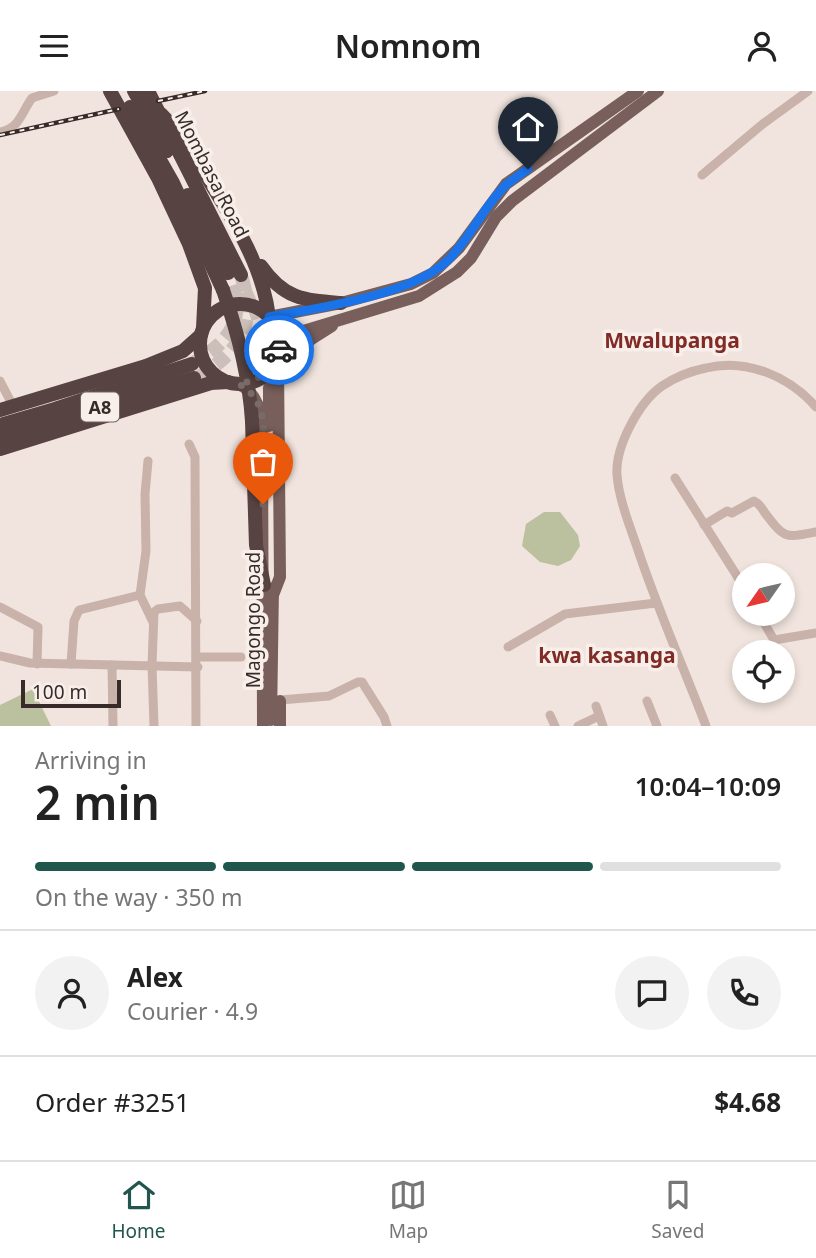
<!DOCTYPE html>
<html lang="en">
<head>
<meta charset="utf-8">
<style>
	body { margin:0; font-family:"Noto Sans",sans-serif; background:#f2f2f2; color:#222; height:100vh; display:flex; flex-direction:column; font-size:26px; white-space:nowrap }
	* { box-sizing:border-box; margin:0 }
	p { font-size:23px; color:#767676 }
	.icon { flex:none; width:38px; height:38px; fill:none; stroke:currentColor; stroke-width:2; stroke-linecap:round; stroke-linejoin:round }
	.map { position:relative; height:635px; overflow:hidden }
	.panel { display:flex; flex-direction:column; background:#fff; flex:1 }
	.panel>* { flex:none }
	.needle { width:46px; rotate:236deg }
	.tools { position:absolute; left:732px; top:472px; display:grid; gap:14px }
	.tools a { display:grid; place-items:center; width:63px; height:63px; border-radius:50%; background:#fff; box-shadow:0 4px 10px #0003; font-size:35px }
	.scale { position:absolute; left:21px; bottom:18px; width:100px; box-sizing:border-box; padding-left:7px; border:4px solid #372b29; border-top:0; font-size:19px; line-height:24px; white-space:nowrap; color:#372b29; -webkit-text-stroke:5px #f9efea; paint-order:stroke }
	.pin { position:absolute; display:grid; place-items:center; width:60px; height:60px; color:#fff; margin:-72px -30px; border-radius:50% 50% 50% 0; rotate:-45deg; box-shadow:0 0 7px #0007 }
	.pin .icon { rotate:45deg }
	.courier { position:absolute; display:grid; place-items:center; width:70px; height:70px; margin:-35px; border:5px solid #1a73e8; border-radius:50%; background:#fff; color:#222; box-shadow:0 2px 9px #0007 }
	.head em { font-style:normal; font-weight:600 }
	.head div { display:flex; flex-direction:column-reverse }
	.head { display:flex; align-items:center; justify-content:space-between; height:119px; padding:0 35px }
	h1 { font-size:46px; font-weight:600; line-height:52px }
	.bar { display:grid; grid-template-columns:repeat(4,1fr); gap:10px 7px; align-content:center; height:84px; padding:0 35px }
	.bar i { height:9px; border-radius:5px; background:#e0e0e0 }
	.bar .selected { background:#21564f }
	.bar p { grid-column:span 4 }
	.line { display:flex; align-items:center; gap:18px; padding:0 35px; border-top:2px solid #e0e0e0 }
	.line div { flex:1 }
	.round { display:grid; place-items:center; flex:none; width:74px; height:74px; border-radius:37px; background:#f2f2f2 }
	header { display:flex; justify-content:space-between; align-items:center; height:91px; padding:0 35px; background:#fff; font-size:32px; font-weight:600 }
	.tab-bar { display:flex; justify-content:space-around; align-items:center; height:98px; border-top:2px solid #e0e0e0; background:#fff; font-size:19px; color:#767676 }
	.tab-bar a { display:grid; justify-items:center; gap:4px }
	.tab-bar .selected { color:#21564f }
	.map>svg:first-child { display:block }
	.green { fill:#bbc09e }
	.lines { fill:none; stroke-linecap:round; stroke-linejoin:round }
	.major-tunnel { stroke:#ccbfba; stroke-width:12; stroke-dasharray:12 6; stroke-linecap:butt }
	.highway-tunnel { stroke:#ccbfba; stroke-width:14; stroke-dasharray:14 7; stroke-linecap:butt }
	.minor { stroke:#c9b2aa; stroke-width:9 }
	.major { stroke:#785f5b; stroke-width:12 }
	.highway { stroke:#574341; stroke-width:14 }
	.rail-casing { stroke:#372b29; stroke-width:4.5 }
	.rail { stroke:#f9efea; stroke-width:2; stroke-dasharray:5; stroke-linecap:butt }
	.highway-bridge { stroke:#574341; stroke-width:14 }
	.done { stroke:#786c68; stroke-width:7; stroke-dasharray:0 12.6 }
	.route { stroke:#1a73e8; stroke-width:9 }
	.labels { text-anchor:middle; dominant-baseline:central; stroke-width:7; stroke-linejoin:round; paint-order:stroke }
	.shield { fill:#f9efea; stroke:#716663; stroke-width:2 }
	.shield-label { font-size:18px; font-weight:bold; fill:#372b29 }
	.street-label { font-size:19px; fill:#372b29; stroke:#f9efea }
	.neighbourhood-label { font-size:21px; font-weight:bold; fill:#812b26; stroke:#f9efea }
</style>
</head>
<body>
<header><svg class="icon" aria-label="menu" viewBox="0 0 24 24"><path d="M4 6h16M4 12h16M4 18h16"/></svg>Nomnom<svg class="icon" aria-label="person" viewBox="0 0 24 24"><circle cx="12" cy="8" r="4"/><path d="M4 21q1-7 8-7t8 7"/></svg></header>
<div class="map">
<svg width="816" height="635" viewBox="0 0 816 635">
	<rect width="100%" height="100%" fill="#f1e4de"/>
	<g class="green">
		<polygon points="544,421 560,421 578,444 580,455 571,469 558,475 540,471 522,455 526,433"/>
		<polygon points="33,598 51,635 0,635 0,614"/>
	</g>
	<g class="lines">
		<path class="major-tunnel" d="M246,200C262,233 267,262 269,297"/>
		<g class="highway-tunnel">
			<path d="M192,273C233,248 247,228 228,182"/>
			<path d="M199,286C241,258 257,235 241,184"/>
		</g>
		<g class="minor">
			<path d="M0,41C20,37 21,22 32,7L54,0"/>
			<polyline points="702,84 764,32 808,0"/>
			<polyline points="0,290 13,315"/>
			<polyline points="189,353 195,366 196,635"/>
			<polyline points="148,370 145,403 146,460 140,504 153,531"/>
			<polyline points="675,387 744,496"/>
			<path d="M704,434L727,420L732,422L754,410C760,413 761,416 765,422C785,448 784,447 816,441"/>
			<polyline points="0,516 38,536 37,573"/>
			<polyline points="759,523 774,549 816,542"/>
			<polyline points="508,556 565,523 656,512"/>
			<polyline points="0,565 30,572 198,576"/>
			<polyline points="197,566 241,566"/>
			<polyline points="71,573 74,530 79,519 140,504"/>
			<polyline points="112,574 113,635"/>
			<polyline points="280,609 329,605 358,591 362,591 384,626 387,635"/>
			<polyline points="647,610 657,635"/>
			<polyline points="596,615 603,635"/>
			<polyline points="550,624 555,635"/>
			<polyline points="154,635 152,574 154,521 158,518 180,515 197,530"/>
			<polyline points="578,635 599,625"/>
			<path d="M706,635C683,575 657,517 637,456C629,433 619,408 617,384C615,356 639,311 662,295C674,287 691,280 706,277C746,267 789,285 816,316"/>
		</g>
		<g class="major">
			<polyline points="269,226 341,212 411,193 433,182 459,157 506,93 638,0"/>
			<polyline points="278,290 310,249 332,235"/>
			<path d="M238,293C255,300 260,316 262,332L263,635"/>
			<polyline points="269,297 269,335"/>
			<path d="M273,504L280,486L278,275C279,258 286,251 300,241L419,205L457,181L471,167L496,126L512,110L658,0"/>
			<polyline points="271,629 273,497"/>
			<polyline points="280,635 280,610"/>
		</g>
		<g class="highway">
			<polyline points="110,0 158,87 189,153 205,197 203,237"/>
			<polyline points="134,0 167,60"/>
			<polyline points="148,0 241,184"/>
			<polyline points="130,16 173,92 223,199"/>
			<path d="M161,23C182,44 196,68 211,93C237,135 263,177 269,226"/>
			<polyline points="188,104 228,182"/>
			<path d="M261,175C284,208 303,209 341,212"/>
			<circle cx="240" cy="253" r="40"/>
			<polyline points="0,319 146,275 183,260 201,244"/>
			<polyline points="252,330 256,454 264,494"/>
			<polyline points="0,334 55,318 192,273"/>
			<polyline points="0,346 194,287"/>
			<polyline points="0,358 211,292 228,291"/>
		</g>
		<g class="rail-casing">
			<g id="rail">
				<polyline points="158,10 205,0"/>
				<polyline points="0,44 119,18"/>
			</g>
		</g>
		<use href="#rail" class="rail"/>
		<path class="highway-bridge" d="M223,199C238,242 249,284 252,330"/>
	</g>
	<g class="lines">
		<path class="done" d="M263,413C263,390 267,337 260,317C256,307 248,297 238,293C259,289 273,281 279,259"/>
		<path class="route" d="M279,259C280,246 276,237 269,226C319,217 411,204 447,170C470,148 483,116 506,94C513,88 521,83 528,78"/>
	</g>
	<g class="labels">
		<rect class="shield" x="81" y="301.5" width="38" height="29" rx="5"/>
		<g class="shield-label">
			<text x="100" y="316">A8</text>
		</g>
		<g class="street-label">
			<text transform="translate(212 83) rotate(63)">Mombasa Road</text>
			<text transform="translate(253 529) rotate(-90)">Magongo Road</text>
		</g>
		<g class="neighbourhood-label">
			<text x="672" y="249">Mwalupanga</text>
			<text x="607" y="564">kwa kasanga</text>
		</g>
	</g>
</svg>
<div class="tools">
<a><svg class="needle" viewBox="-14 -14 28 28"><path d="M0-13l5 13h-10z" fill="#e53935"/><path d="M0 13l5-13h-10z" fill="#767676"/></svg></a>
<a><svg class="icon" aria-label="locate" viewBox="0 0 24 24"><circle cx="12" cy="12" r="6"/><path d="M12 2v4M12 18v4M2 12h4M18 12h4"/></svg></a>
</div>
<div class="scale">100 m</div>
<div class="pin" style="left:263px;top:413px;background:#ea580c"><svg class="icon" aria-label="bag" viewBox="0 0 24 24"><path d="M5 8h14l-1 12H6zM9 8a3 3 0 0 1 6 0"/></svg></div>
<div class="pin" style="left:528px;top:78px;background:#1f2937"><svg class="icon" aria-label="home" viewBox="0 0 24 24"><path d="M3 11l9-7 9 7M6 9v11h12V9"/></svg></div>
<div class="courier" style="left:279px;top:259px"><svg class="icon" aria-label="car" viewBox="0 0 24 24"><path d="M5 17H2v-5l4-1 3-4h7l3 4 3 1v5h-3M9 17h6M6 11h13"/><circle cx="7" cy="17" r="2"/><circle cx="17" cy="17" r="2"/></svg></div>
</div>
<section class="panel">
<div class="head"><div><h1>2 min</h1><p>Arriving in</p></div><em>10:04–10:09</em></div>
<div class="bar"><i class="selected"></i><i class="selected"></i><i class="selected"></i><i></i><p>On the way · 350 m</p></div>
<div class="line" style="height:126px"><a class="round"><svg class="icon" aria-label="person" viewBox="0 0 24 24"><circle cx="12" cy="8" r="4"/><path d="M4 21q1-7 8-7t8 7"/></svg></a><div><b>Alex</b><p>Courier · 4.9</p></div><a class="round"><svg class="icon" aria-label="chat" viewBox="0 0 24 24"><path d="M4 5h16v11H9l-5 4z"/></svg></a><a class="round"><svg class="icon" aria-label="phone" viewBox="0 0 24 24"><path d="M5 4h4l2 5-3 2q2 4 5 5l2-3 5 2v4C11 20 4 13 5 4z"/></svg></a></div>
<div class="line" style="height:91px"><div>Order #3251</div><b>$4.68</b></div>
</section>
<nav class="tab-bar">
<a class="selected"><svg class="icon" aria-label="home" viewBox="0 0 24 24"><path d="M3 11l9-7 9 7M6 9v11h12V9"/></svg>Home</a>
<a><svg class="icon" aria-label="map" viewBox="0 0 24 24"><path d="M3 6l6-2 6 2 6-2v14l-6 2-6-2-6 2zM9 4v14M15 6v14"/></svg>Map</a>
<a><svg class="icon" aria-label="saved" viewBox="0 0 24 24"><path d="M7 4h10v16l-5-4-5 4z"/></svg>Saved</a>
</nav>
</body>
</html>
